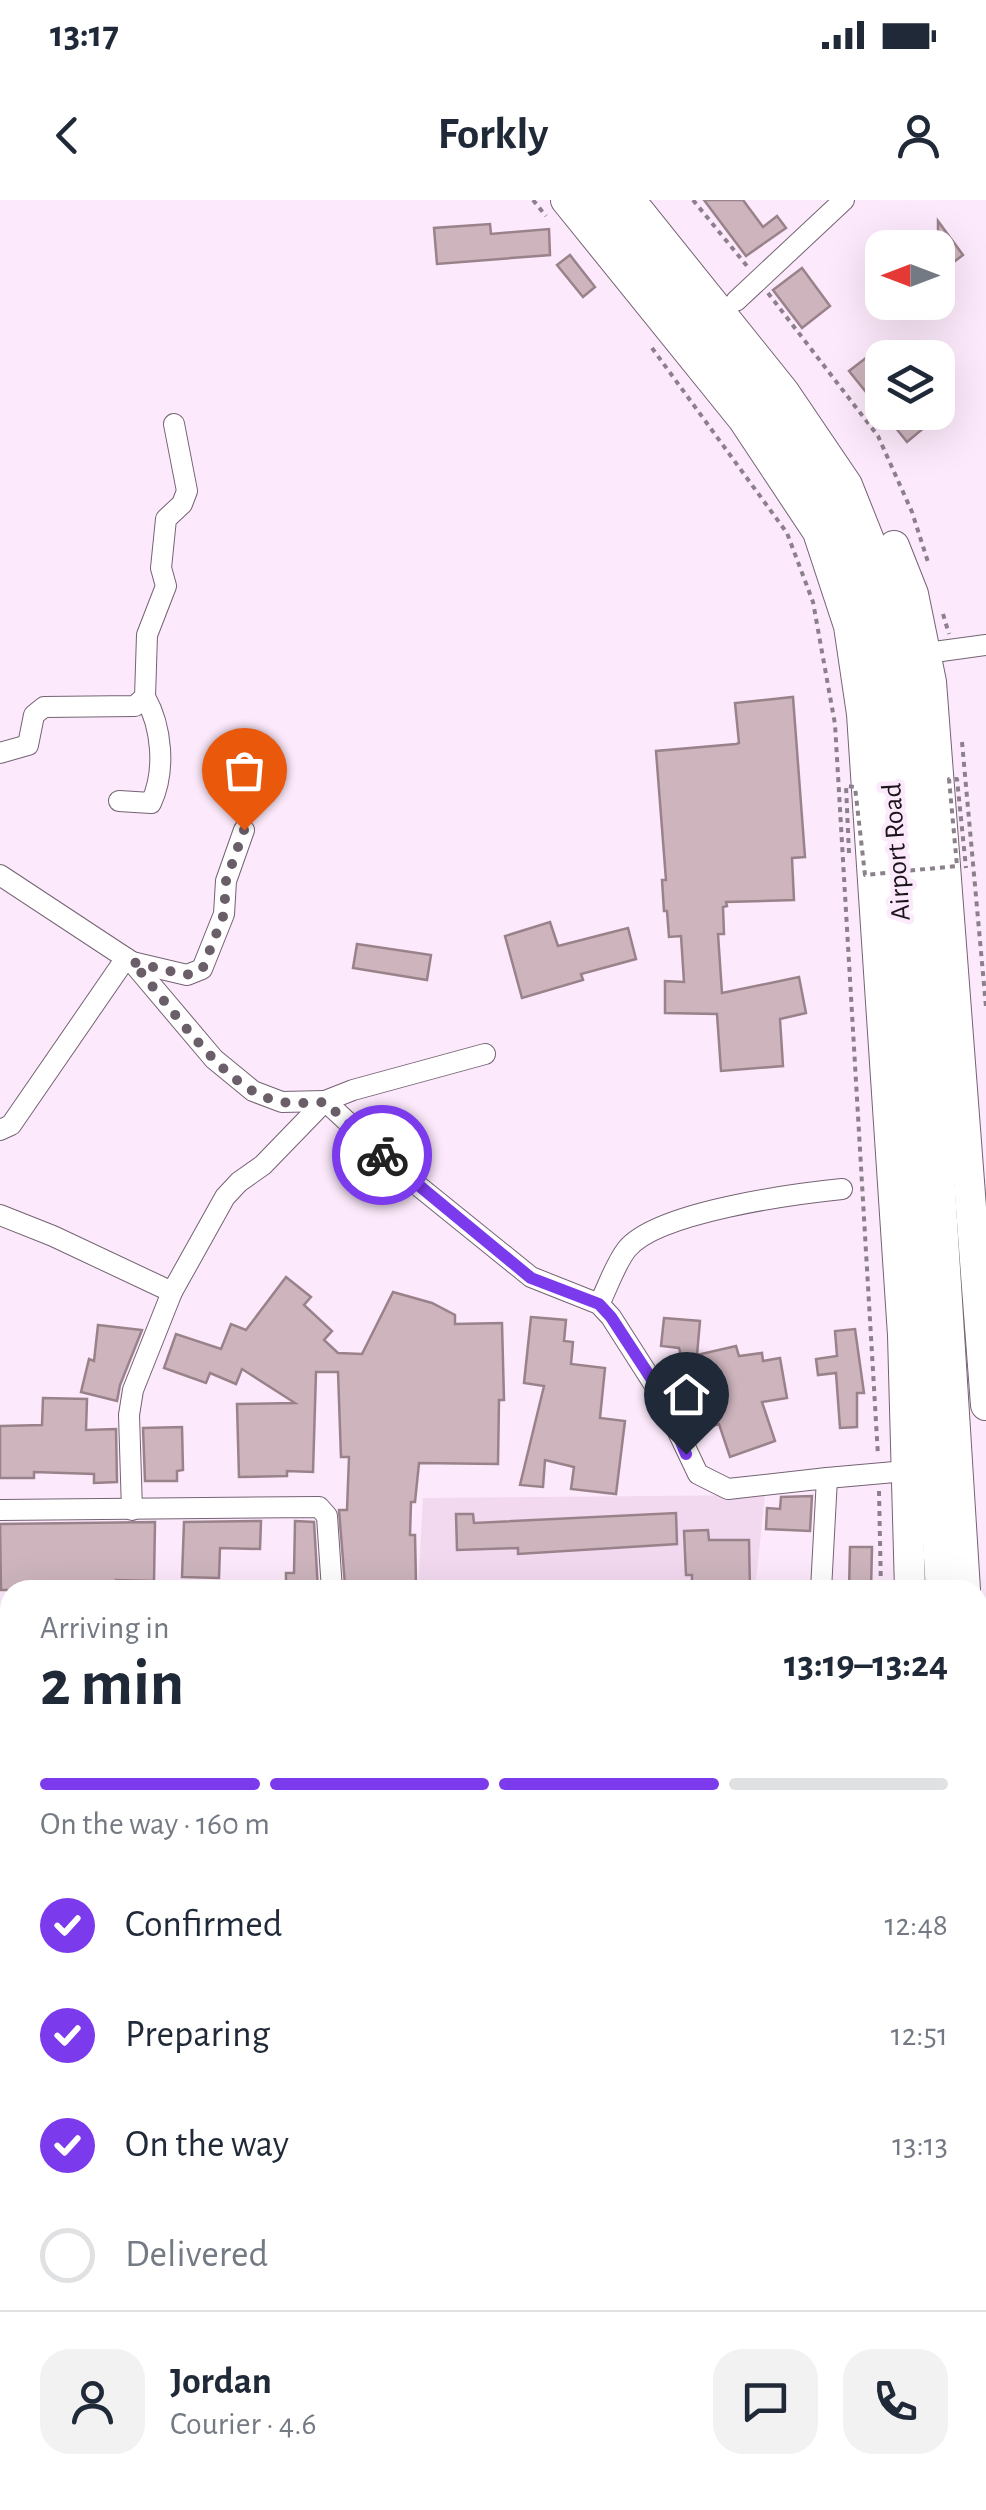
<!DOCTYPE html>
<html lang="en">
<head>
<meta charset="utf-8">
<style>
	body { margin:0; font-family:"Alegreya Sans",sans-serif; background:#f2f2f3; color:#1f2937; height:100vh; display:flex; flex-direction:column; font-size:38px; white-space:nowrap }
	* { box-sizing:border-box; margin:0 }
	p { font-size:32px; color:#747a83 }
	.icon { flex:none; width:55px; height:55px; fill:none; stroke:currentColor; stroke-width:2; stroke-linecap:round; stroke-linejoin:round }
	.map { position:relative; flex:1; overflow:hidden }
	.side { position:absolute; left:0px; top:1380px; width:988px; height:930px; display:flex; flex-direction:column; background:#fff; border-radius:30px 30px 0 0; box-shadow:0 10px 40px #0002 }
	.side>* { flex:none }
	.needle { width:65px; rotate:270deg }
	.fabs { position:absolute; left:865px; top:30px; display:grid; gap:20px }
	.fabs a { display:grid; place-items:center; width:90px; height:90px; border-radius:20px; background:#fff; box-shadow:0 10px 40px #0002; font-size:50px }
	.pin { position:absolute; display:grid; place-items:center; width:85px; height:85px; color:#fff; margin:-102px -42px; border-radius:50% 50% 50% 0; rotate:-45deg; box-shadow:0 0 10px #0007 }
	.pin .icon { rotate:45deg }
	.courier { position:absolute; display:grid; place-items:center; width:100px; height:100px; margin:-50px; border:8px solid #7c3aed; border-radius:50%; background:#fff; color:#222; box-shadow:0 2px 12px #0007 }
	.head em { font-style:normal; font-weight:700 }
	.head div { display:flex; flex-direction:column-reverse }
	.head { display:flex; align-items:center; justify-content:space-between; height:170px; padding:0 40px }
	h1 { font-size:65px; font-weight:700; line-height:75px }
	.bar { display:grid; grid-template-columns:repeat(4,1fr); gap:15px 10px; align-content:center; height:120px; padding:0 40px }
	.bar i { height:12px; border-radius:8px; background:#e0e1e3 }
	.bar .selected { background:#7c3aed }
	.bar p { grid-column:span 4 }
	.line { display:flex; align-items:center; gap:25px; padding:0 40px; border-top:2px solid #e0e1e3 }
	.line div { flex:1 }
	.round { display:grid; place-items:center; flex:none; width:105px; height:105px; border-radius:30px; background:#f2f2f3 }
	ol { padding:0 40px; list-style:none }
	li { display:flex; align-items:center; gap:30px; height:110px }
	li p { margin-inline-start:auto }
	li .icon { padding:10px; border-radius:50%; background:#7c3aed; color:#fff; stroke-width:4 }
	li:last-child { color:#747a83 }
	li i { width:55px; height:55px; border:5px solid #e0e1e3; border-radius:50% }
	.status { display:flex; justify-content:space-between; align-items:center; height:70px; padding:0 50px; background:#fff; direction:ltr }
	.status svg { height:28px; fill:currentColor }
	header { display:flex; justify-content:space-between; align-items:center; height:130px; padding:0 40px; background:#fff; font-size:45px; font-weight:700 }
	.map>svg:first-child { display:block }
	.built { fill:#f2d9f0 }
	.building { fill:#cdb4bd; stroke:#9a828a; stroke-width:2.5 }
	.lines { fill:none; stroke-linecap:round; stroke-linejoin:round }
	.street-casing { stroke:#746373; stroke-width:22 }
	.secondary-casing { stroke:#746373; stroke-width:32 }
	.path { stroke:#8c808c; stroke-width:4; stroke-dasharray:5 5; stroke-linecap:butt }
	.street { stroke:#fff; stroke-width:20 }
	.secondary { stroke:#fff; stroke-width:30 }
	.path-bridge { stroke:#8c808c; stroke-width:4; stroke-dasharray:5 5; stroke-linecap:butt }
	.done { stroke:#6a5f69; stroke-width:10; stroke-dasharray:0 18 }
	.route { stroke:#7c3aed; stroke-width:12 }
	.labels { text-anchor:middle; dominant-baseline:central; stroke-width:9; stroke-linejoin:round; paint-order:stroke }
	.street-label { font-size:28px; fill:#1b151b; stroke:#fce9fb }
</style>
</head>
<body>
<div class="status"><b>13:17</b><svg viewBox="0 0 49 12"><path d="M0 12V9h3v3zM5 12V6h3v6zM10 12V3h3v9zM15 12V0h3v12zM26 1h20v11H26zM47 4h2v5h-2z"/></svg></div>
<header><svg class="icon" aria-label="back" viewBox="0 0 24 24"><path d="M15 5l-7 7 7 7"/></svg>Forkly<svg class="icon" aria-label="person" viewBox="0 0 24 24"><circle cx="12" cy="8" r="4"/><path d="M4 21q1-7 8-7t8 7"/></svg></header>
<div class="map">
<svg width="986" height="2310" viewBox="0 0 986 2310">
	<rect width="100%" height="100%" fill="#fce9fb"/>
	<g class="built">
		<polygon points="765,1295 755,1390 418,1390 423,1298"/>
		<polygon points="0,2033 10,2033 10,2204 0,2208"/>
	</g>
	<g class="building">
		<polygon points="704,0 743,0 763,27 777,16 786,28 746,56"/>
		<polygon points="938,21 963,55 938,74 938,48 920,48 938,35"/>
		<polygon points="490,24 491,34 549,29 550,55 437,64 434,28"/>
		<polygon points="570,55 595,87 583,97 557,65"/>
		<polygon points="802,68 830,106 802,128 773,90"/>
		<polygon points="875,151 882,160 882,212 849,171"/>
		<polygon points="883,212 925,212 932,221 907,242"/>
		<polygon points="793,497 805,657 792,658 794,700 726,702 727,706 723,707 724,734 718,734 722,793 799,777 806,813 780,819 783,866 721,871 717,814 665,813 665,781 684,782 681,736 669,737 667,711 664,711 662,680 666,680 656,551 736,544 739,543 735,503"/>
		<polygon points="550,722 558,746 628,728 636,759 581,774 583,780 522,798 505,736"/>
		<polygon points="357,744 431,755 427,780 353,768"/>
		<polygon points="286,1077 311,1097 304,1105 332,1131 324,1140 338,1153 362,1154 393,1092 432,1103 455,1115 455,1124 502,1123 504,1200 499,1200 498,1264 419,1263 415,1302 411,1302 410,1335 415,1335 416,1383 345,1385 339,1310 347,1310 349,1257 341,1257 338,1172 316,1172 313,1272 287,1271 287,1276 239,1277 237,1204 295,1203 242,1169 236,1184 210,1173 206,1183 164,1168 176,1134 221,1149 231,1124 246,1130"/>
		<polygon points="531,1117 566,1120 564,1141 573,1142 571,1164 605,1168 600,1218 625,1221 616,1294 571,1289 574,1267 545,1260 543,1287 520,1285 544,1186 524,1183"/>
		<polygon points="664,1118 700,1121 697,1155 736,1146 739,1156 762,1153 763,1161 780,1158 787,1198 762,1202 775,1241 730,1257 719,1224 703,1229 691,1195 679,1148 661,1146"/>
		<polygon points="98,1125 142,1130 120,1185 117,1201 81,1192 89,1159 94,1161"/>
		<polygon points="855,1129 864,1193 857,1193 857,1227 840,1228 836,1173 818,1175 816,1159 837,1156 835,1131"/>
		<polygon points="43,1198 87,1199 86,1230 116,1229 117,1282 94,1283 94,1274 34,1272 34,1278 0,1278 0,1226 42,1225"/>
		<polygon points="182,1227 183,1270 177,1271 177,1281 145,1281 143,1228"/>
		<polygon points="812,1296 810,1331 766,1329 767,1308 780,1309 781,1297"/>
		<polygon points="676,1313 677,1344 518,1354 518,1348 457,1350 456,1314 473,1314 474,1323"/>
		<polygon points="261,1321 260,1349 220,1348 219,1378 182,1377 184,1322"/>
		<polygon points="295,1321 314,1322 318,1390 286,1390 286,1373 294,1373"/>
		<polygon points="155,1322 154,1381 116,1380 116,1390 1,1390 0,1324"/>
		<polygon points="708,1330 709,1340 749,1340 750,1390 692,1390 692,1375 686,1375 684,1331"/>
		<polygon points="850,1347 872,1347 871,1390 849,1390"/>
	</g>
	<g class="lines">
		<g class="street-casing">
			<g id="street">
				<polyline points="736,101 844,0"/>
				<polyline points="927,453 986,445"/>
				<polyline points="0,553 28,545 34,515 44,507 135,506 145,497 147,435 166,386 161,368 166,319 182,304 187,291 174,224"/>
				<path d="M119,601L151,603C166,571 162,527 145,497"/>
				<polyline points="0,675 132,762 214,859 253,891 282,902 325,901 406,976 531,1077 599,1104 611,1117 659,1192 698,1274 728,1289 827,1278 821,1390"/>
				<polyline points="132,762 187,775 202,769 224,714 226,681 244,630"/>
				<polyline points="0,930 11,925 126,758"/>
				<polyline points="0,1015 53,1036 172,1092"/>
				<path d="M599,1104C608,1087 615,1064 627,1049C657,1012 793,994 842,989"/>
				<polyline points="827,1278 906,1271"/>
				<polyline points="0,1310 319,1307 327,1316 332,1390"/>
				<polyline points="132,1310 129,1215 133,1190 172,1092 225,997 239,982 263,965 325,901 353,890 485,854"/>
				<polyline points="0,1504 10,1504"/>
				<polyline points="0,1990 10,1988"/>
				<polyline points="684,2300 684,2310"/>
				<polyline points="122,2310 122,2300"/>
				<polyline points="235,2310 235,2300"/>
			</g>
		</g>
		<g class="secondary-casing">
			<g id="secondary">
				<polyline points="566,0 743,219 818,332 849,426 862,514 903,1135 910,1390"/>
				<polyline points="598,0 764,207 827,301 844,335 870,406 888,514 941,1390"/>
				<polyline points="630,0 784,192 847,285 892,398 910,508 965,1390"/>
				<polyline points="894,346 913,394 931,482 986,1205"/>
				<polyline points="978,1484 986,1486"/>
				<polyline points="978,1542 986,1630"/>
				<polyline points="0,1553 10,1558"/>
				<polyline points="978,1853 986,1926"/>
				<polyline points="978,2006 986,2061"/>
				<polyline points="978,2213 986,2211"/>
				<polyline points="360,2300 360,2310"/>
			</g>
		</g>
		<g class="path">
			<polyline points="533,0 546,16"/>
			<polyline points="693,0 747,66"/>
			<polyline points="768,93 878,236 912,312 928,362"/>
			<polyline points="652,148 787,333 813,402 835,524 878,1256"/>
			<polyline points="943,414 949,434"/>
			<polyline points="962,542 986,807"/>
			<polyline points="879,1291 881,1390"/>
			<polyline points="978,2140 985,2190"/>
		</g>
		<use href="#street" class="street"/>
		<use href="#secondary" class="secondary"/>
		<polyline class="path-bridge" points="849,653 846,586 855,587 865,675 957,666 949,579 957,579 966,668"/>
	</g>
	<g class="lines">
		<path class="done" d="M244,630L226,681L224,714L202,770L186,775L132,762C168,802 220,883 270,899C288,905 306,903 325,902L382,955"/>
		<polyline class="route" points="382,955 531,1078 599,1104 611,1117 660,1192 686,1254"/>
	</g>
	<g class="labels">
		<g class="street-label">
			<text transform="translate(897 652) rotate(-94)">Airport Road</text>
		</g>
	</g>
</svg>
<div class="fabs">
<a><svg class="needle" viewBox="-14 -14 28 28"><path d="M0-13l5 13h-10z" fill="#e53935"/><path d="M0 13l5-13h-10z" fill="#747a83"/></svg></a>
<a><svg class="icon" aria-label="layers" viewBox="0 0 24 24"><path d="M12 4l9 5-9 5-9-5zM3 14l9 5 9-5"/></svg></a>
</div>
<div class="pin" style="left:244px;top:630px;background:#ea580c"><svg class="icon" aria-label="bag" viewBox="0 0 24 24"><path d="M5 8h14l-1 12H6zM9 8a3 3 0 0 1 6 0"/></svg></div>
<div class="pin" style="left:686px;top:1254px;background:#1f2937"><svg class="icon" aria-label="home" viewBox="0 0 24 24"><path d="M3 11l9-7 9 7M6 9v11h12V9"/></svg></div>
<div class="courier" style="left:382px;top:955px"><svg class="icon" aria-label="bike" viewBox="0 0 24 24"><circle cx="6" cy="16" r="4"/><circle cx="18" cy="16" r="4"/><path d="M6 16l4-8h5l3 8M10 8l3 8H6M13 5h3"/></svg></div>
<section class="side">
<div class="head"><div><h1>2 min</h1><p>Arriving in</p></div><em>13:19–13:24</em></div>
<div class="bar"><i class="selected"></i><i class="selected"></i><i class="selected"></i><i></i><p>On the way · 160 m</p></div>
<ol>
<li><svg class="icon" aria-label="check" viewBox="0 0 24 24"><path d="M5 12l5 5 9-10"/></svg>Confirmed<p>12:48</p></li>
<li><svg class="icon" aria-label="check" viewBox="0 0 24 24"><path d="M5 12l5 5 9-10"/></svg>Preparing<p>12:51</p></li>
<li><svg class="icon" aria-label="check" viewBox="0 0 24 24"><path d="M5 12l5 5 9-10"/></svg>On the way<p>13:13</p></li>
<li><i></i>Delivered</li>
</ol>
<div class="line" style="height:180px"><a class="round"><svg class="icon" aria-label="person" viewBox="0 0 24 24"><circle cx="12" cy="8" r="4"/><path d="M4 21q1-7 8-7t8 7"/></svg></a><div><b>Jordan</b><p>Courier · 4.6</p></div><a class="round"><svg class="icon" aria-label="chat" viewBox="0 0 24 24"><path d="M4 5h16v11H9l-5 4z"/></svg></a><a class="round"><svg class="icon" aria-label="phone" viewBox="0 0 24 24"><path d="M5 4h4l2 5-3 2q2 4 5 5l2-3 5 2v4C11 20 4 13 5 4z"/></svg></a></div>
</section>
</div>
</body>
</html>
